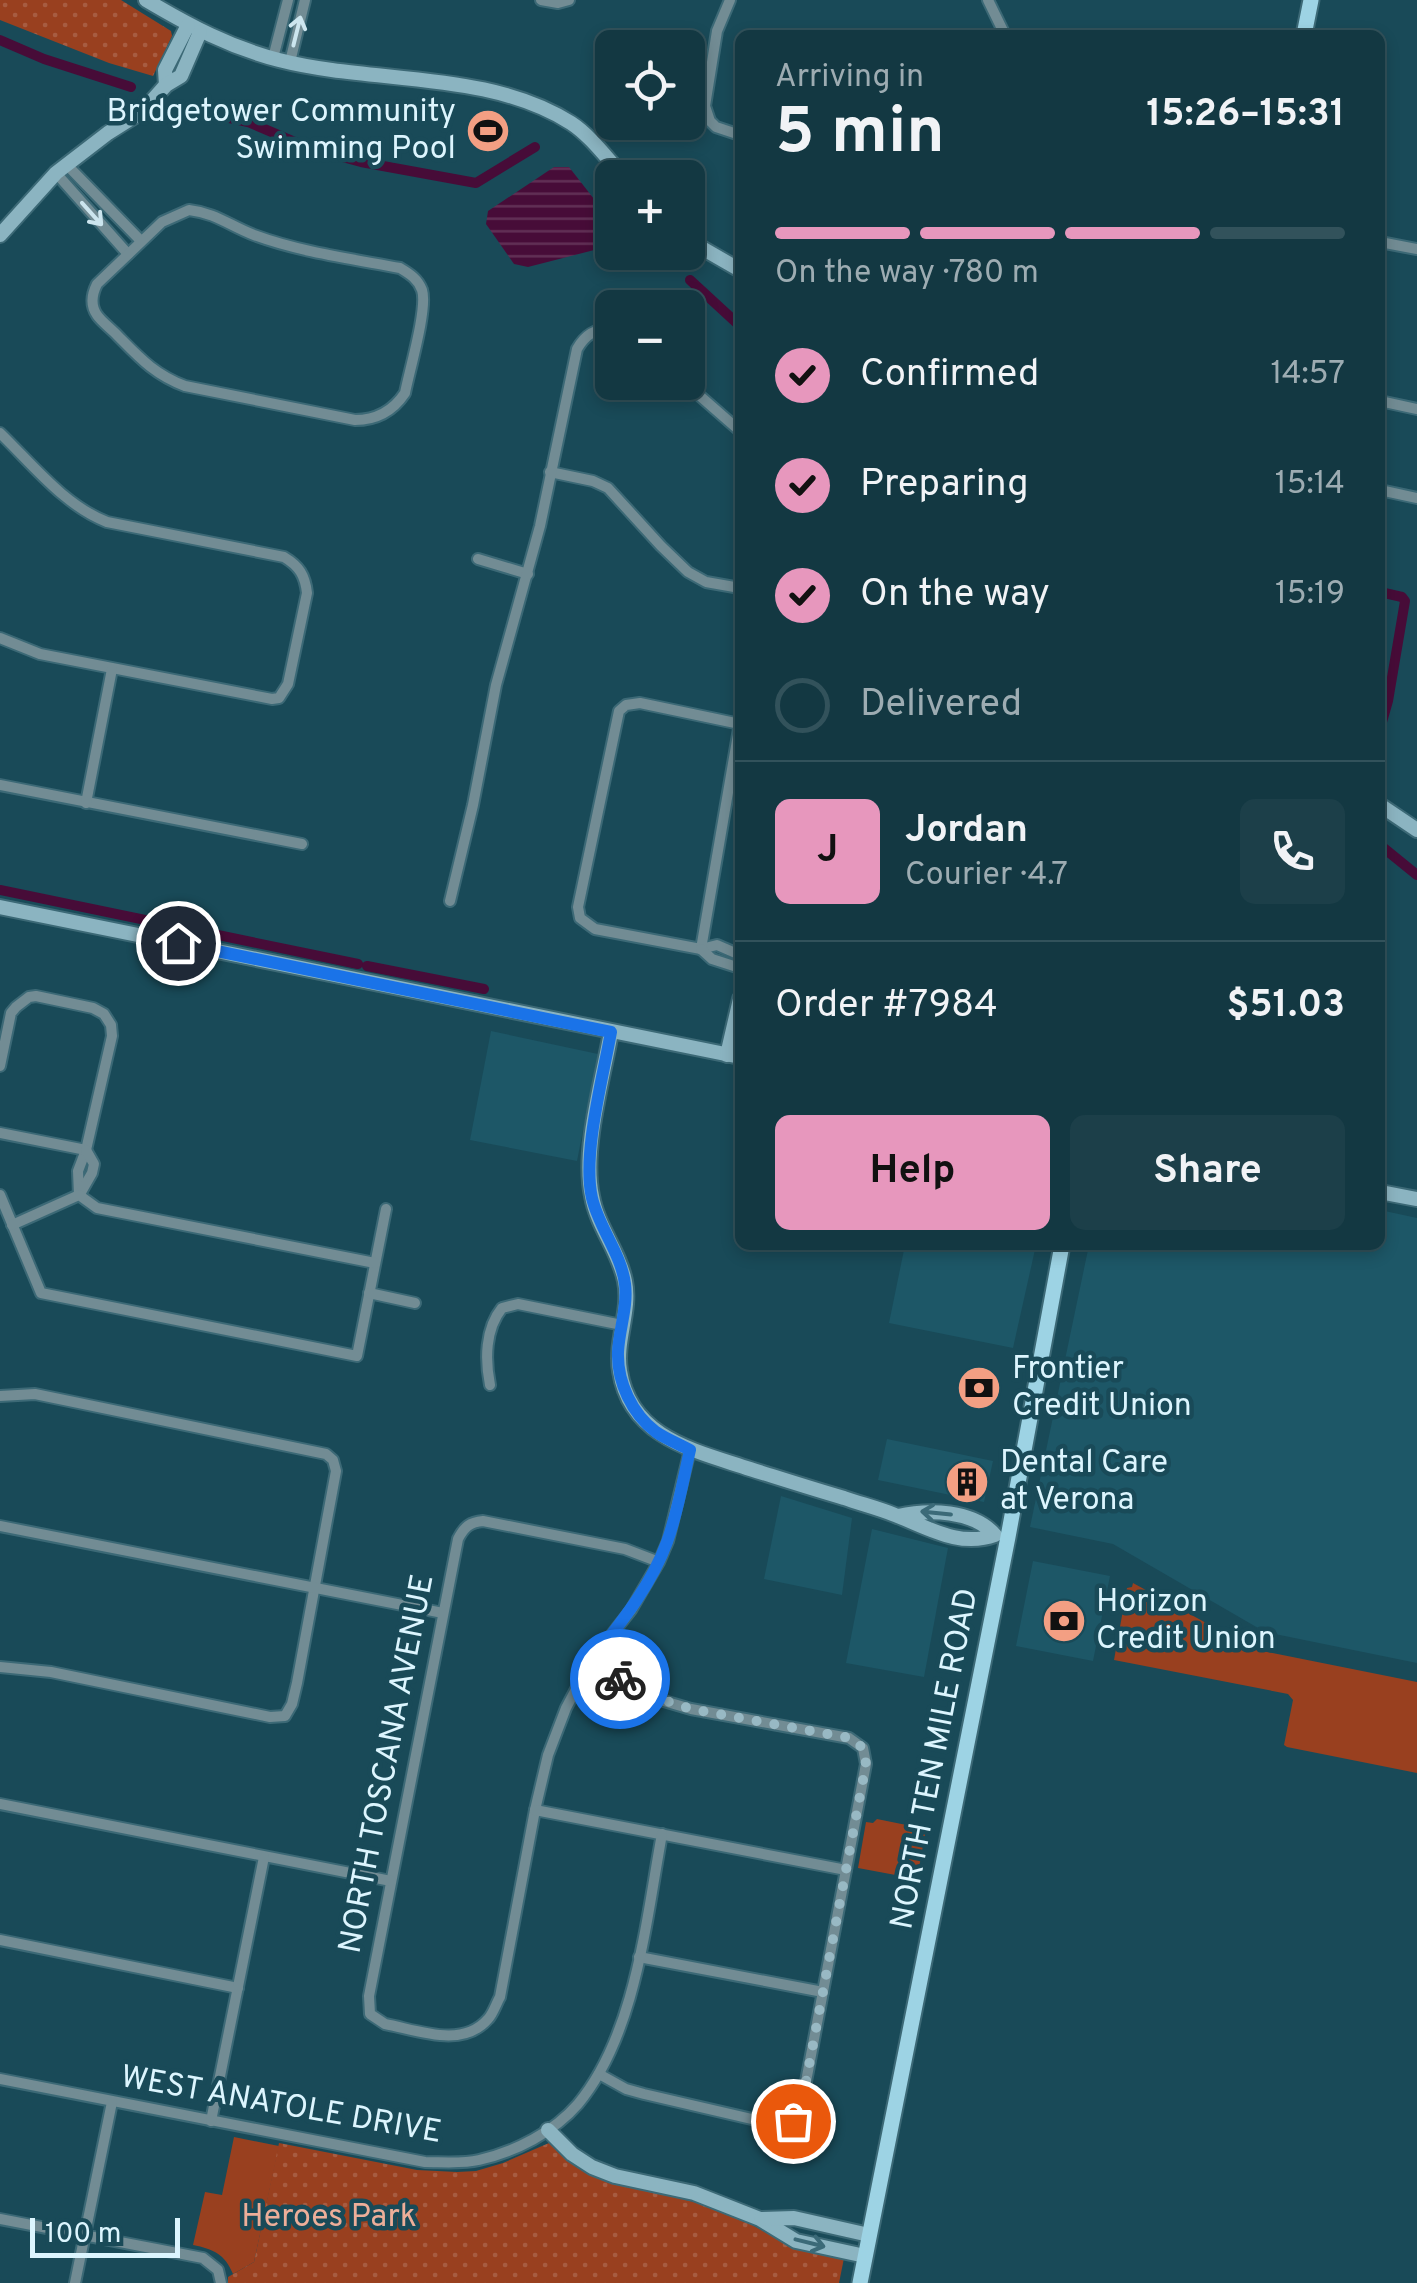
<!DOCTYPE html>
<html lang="en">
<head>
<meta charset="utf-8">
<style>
	body { margin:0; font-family:Overpass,sans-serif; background:#1c3f49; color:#f1f3f6; height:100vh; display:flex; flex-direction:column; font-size:38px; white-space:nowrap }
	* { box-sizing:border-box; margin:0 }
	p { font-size:32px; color:#9dacb2 }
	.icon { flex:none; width:55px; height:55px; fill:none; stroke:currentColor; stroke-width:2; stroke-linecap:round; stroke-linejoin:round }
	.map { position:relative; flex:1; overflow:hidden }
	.sheet { position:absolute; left:735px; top:30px; width:650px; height:1220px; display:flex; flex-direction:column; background:#133842; border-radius:15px; box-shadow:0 5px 15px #0003,0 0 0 2px #32525b }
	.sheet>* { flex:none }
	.controls { position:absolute; left:595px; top:30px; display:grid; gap:20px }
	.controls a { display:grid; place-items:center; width:110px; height:110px; border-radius:15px; background:#133842; box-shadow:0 5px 15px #0003,0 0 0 2px #32525b; font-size:50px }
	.scale { position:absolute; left:30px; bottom:25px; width:150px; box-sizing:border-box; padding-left:10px; border:5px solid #dcf5fe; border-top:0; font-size:28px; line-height:35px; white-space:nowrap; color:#dcf5fe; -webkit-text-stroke:8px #194a58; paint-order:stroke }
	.pin { position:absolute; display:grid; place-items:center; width:85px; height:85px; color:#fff; margin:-42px; border:5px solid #fff; border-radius:50%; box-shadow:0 2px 10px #0007 }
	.courier { position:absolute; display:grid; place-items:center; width:100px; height:100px; margin:-50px; border:8px solid #1a73e8; border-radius:50%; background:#fff; color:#222; box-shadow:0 2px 12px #0007 }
	.summary em { font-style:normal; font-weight:700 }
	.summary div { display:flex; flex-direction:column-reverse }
	.summary { display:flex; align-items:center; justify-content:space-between; height:170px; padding:0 40px }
	h1 { font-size:65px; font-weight:700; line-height:75px }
	.bar { display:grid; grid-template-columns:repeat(4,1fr); gap:15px 10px; align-content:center; height:120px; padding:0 40px }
	.bar i { height:12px; border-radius:8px; background:#32525b }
	.bar .current { background:#e797bd }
	.bar p { grid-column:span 4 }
	.line { display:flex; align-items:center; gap:25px; padding:0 40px; border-top:2px solid #32525b }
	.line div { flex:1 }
	.round { display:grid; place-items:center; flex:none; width:105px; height:105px; border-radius:15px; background:#1c3f49 }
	ol { padding:0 40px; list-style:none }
	li { display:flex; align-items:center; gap:30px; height:110px }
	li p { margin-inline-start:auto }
	li .icon { padding:10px; border-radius:50%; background:#e797bd; color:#111; stroke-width:4 }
	li:last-child { color:#9dacb2 }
	li i { width:55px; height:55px; border:5px solid #32525b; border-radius:50% }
	.cta { display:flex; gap:20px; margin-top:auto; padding:20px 40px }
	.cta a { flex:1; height:115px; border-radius:15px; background:#e797bd; color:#111; font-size:40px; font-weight:700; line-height:115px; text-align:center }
	.cta a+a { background:#1c3f49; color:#f1f3f6 }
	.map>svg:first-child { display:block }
	.built { fill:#1d5767 }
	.grass { fill:#99401f }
	.park { fill:url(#park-dots) }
	.water { fill:url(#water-rules) }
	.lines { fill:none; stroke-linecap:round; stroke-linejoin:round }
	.canal { stroke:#470c38; stroke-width:10 }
	.street-casing { stroke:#3c6976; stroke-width:14 }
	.secondary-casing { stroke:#3c6976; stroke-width:18 }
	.primary-casing { stroke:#3c6976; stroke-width:19 }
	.street { stroke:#728c94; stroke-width:10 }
	.secondary { stroke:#8bb4c1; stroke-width:14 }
	.primary { stroke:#9dd3e4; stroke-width:15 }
	.oneway { stroke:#cce5ee }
	.oneway2 { stroke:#3b6a78 }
	.done { stroke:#98b9c4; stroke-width:10; stroke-dasharray:0 18 }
	.route { stroke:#1a73e8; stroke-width:12 }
	.labels { text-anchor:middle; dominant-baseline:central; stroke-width:9; stroke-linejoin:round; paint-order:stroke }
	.poi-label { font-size:32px; fill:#dcf5fe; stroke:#194a58; text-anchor:start }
	.street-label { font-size:32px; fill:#dcf5fe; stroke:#194a58 }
	.park-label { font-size:32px; fill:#edae99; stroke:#194a58 }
</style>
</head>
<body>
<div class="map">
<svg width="1417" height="2283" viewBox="0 0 1417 2283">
	<defs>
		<pattern id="park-dots" width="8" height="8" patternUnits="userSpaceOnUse" patternTransform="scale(2.5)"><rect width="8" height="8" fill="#99401f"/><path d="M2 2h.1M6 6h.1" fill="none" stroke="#a75c41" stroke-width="1.8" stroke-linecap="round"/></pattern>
		<pattern id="water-rules" width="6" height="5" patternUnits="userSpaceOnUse" patternTransform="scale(2.5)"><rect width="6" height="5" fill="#470c38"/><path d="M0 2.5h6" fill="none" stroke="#613056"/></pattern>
	</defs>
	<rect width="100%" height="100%" fill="#194a58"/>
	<g class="built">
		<polygon points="491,1031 598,1054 577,1161 470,1140"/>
		<polygon points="1380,1210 1417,1218 1417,1663 1265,1632 1113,1544 1030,1527 1089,1245 1380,1245"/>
		<polygon points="905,1245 1036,1245 1013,1348 889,1323"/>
		<polygon points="887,1439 993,1461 984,1502 878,1480"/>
		<polygon points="781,1496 852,1518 842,1595 764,1579"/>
		<polygon points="872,1529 948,1548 924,1677 846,1663"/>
		<polygon points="1033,1561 1110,1576 1093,1661 1016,1646"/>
	</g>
	<g class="grass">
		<polygon points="1133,1583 1208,1624 1212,1628 1216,1628 1257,1650 1417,1682 1417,1773 1287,1747 1284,1745 1293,1700 1288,1694 1114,1660 1127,1588 1132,1587"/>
		<polygon points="877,1819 926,1829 917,1879 858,1868 866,1822 873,1823"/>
		<path d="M234,2137L279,2146L254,2262L233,2274C225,2254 213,2249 193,2245L205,2192L222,2195Z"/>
	</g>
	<g class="park">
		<polygon points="0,0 121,0 171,31 172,36 153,76 109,63 0,20"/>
		<polygon points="279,2143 417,2170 457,2172 476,2171 503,2163 549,2143 576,2167 593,2176 713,2207 743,2220 781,2241 799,2248 844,2258 839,2283 228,2283 228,2277 254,2262"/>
	</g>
	<polygon class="water" points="554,167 569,167 612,222 612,240 606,247 528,267 514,264 486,224 488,211"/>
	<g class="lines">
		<g class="canal">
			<polyline points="0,40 44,59 131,87"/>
			<polyline points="188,109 248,122 309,148 361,162 476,183 535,147"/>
			<polyline points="690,280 740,326"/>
			<polyline points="1380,592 1402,597 1405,601 1388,701 1380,729"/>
			<polyline points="1380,845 1417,875"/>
			<polyline points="0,890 358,964"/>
			<polyline points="367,966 484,989"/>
		</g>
		<g class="street-casing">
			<g id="street">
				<polyline points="541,0 558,3 569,0"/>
				<polyline points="730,0 717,31 705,106 710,121 716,127 740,135"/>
				<polyline points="988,0 1005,35"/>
				<polyline points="273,58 288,0"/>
				<polyline points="290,62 305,0"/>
				<polyline points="67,165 141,241"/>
				<polyline points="56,173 128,254"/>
				<path d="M189,210C216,213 230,226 254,235C300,252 352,259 400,268C410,274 418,279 422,290C428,308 409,372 405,393C393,411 376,420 355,420L185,386C153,374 138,356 114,332C109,327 101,321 97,315C90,305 92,294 97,284L162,222Z"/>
				<polyline points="1380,242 1417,249"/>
				<polyline points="684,382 740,431"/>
				<polyline points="1380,401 1417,409"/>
				<path d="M0,433C33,465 64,505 107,522L284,557C299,566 305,575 307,593L288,684L279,698L272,699L40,654L0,638"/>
				<polyline points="550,472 593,481 608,488 661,546 688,572 706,582 740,588"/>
				<polyline points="1380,490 1417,498"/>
				<polyline points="478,559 528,574"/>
				<polyline points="740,724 640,703 626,705 619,711 578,907 580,918 595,929 701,949 717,945 740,955"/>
				<polyline points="0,785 302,844"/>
				<polyline points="86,803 112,669"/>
				<path d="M450,901L473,805L496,685L540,526L577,349C585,335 595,328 612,329"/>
				<polyline points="701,949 740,723"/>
				<polyline points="701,949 712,959 740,968"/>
				<polyline points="0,1066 11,1013 16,1007 29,997 36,996 93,1008 104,1014 111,1025 112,1036 86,1150 78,1171 79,1195"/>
				<polyline points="0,1133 86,1150"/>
				<polyline points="80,1194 92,1173 94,1164 86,1150"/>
				<polyline points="0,1195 41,1293 357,1356 386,1209"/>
				<polyline points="12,1225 79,1195 97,1208 375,1263"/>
				<polyline points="369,1293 415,1303"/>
				<path d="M490,1385C485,1360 485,1329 502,1308L518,1304L622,1325"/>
				<polyline points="0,1396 35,1394 326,1454 333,1460 336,1471 297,1683 292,1704 285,1716 270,1717 51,1672 0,1667"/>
				<polyline points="0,1526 443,1613"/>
				<path d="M659,1562L625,1549L483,1521C470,1522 464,1527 458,1539L369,1996L370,2014L385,2024C417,2030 462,2049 488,2019C493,2014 496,2004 500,1997L535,1810L548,1755L566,1708L591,1661L631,1610L659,1562L668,1541L690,1450"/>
				<polyline points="591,1661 627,1683 657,1699 691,1709 849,1738 863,1748 866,1764 801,2108 793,2121 778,2125 644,2094 626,2089 599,2074"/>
				<polyline points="0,1804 391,1881"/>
				<polyline points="535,1810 846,1870"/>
				<polyline points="0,1940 238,1988"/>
				<polyline points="639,1957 823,1992"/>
				<path d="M0,2079L425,2162C442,2162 462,2164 479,2160C515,2152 554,2132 578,2104C636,2034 646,1920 662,1834"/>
				<polyline points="211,2121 264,1857"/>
				<polyline points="0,2219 203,2258 218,2270 221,2283"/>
				<polyline points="75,2283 112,2102"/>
			</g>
		</g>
		<g class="secondary-casing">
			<g id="secondary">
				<path d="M146,0C190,26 229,47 279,60C372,84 488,70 571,123C591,136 608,160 625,178"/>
				<polyline points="166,85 165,70 188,25"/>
				<polyline points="0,235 56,173 108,133 143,111 166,85 181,76 200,32"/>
				<polyline points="688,240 740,270"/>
				<polyline points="1380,805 1417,830"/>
				<polyline points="0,907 740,1057"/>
				<path d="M611,1032C603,1079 582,1149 592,1196C597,1226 619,1251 625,1281C631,1311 615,1341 620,1371C630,1438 696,1451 750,1469C782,1479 813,1489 844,1498C861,1504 878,1508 895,1515C927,1527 959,1548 995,1535C973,1510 929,1509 898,1516"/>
				<polyline points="727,1055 740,999"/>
				<polyline points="1380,1192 1417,1199"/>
				<polyline points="548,2130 572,2154 592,2167 615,2176 694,2193 760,2219 796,2241 865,2256"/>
				<polyline points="761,2219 794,2218 869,2235"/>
			</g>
		</g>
		<g class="primary-casing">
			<g id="primary">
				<polyline points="1304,35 1311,0"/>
				<polyline points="860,2283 1008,1537 1062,1245"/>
			</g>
		</g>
		<use href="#street" class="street"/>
		<use href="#secondary" class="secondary"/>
		<use href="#primary" class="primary"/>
	</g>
	<defs><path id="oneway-shaft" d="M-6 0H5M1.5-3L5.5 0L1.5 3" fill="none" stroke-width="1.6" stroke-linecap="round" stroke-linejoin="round" transform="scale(2.5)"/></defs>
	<g class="oneway">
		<use href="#oneway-shaft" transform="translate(297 31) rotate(-76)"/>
		<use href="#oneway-shaft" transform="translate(92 214) rotate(48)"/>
	</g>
	<g class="oneway2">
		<use href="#oneway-shaft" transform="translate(936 1513) rotate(-174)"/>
		<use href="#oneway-shaft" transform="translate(810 2243) rotate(14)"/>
	</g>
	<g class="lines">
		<polyline class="done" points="620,1679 657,1698 691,1709 850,1738 863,1748 866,1764 801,2108 793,2121"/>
		<path class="route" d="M178,943L611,1032C603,1077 582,1155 592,1198C599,1228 621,1253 625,1284C628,1307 619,1329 618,1352C617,1382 632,1414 656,1432C666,1439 679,1444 690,1450C683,1480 678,1512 667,1542C651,1586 620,1624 591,1661L620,1679"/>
	</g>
	<defs>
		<g id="stadium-disc" transform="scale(2.25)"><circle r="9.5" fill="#f39f83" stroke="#194a58"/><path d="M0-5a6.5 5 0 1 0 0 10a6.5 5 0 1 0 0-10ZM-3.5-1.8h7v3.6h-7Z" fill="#111"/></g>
		<g id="bank-disc" transform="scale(2.25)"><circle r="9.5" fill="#f39f83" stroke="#194a58"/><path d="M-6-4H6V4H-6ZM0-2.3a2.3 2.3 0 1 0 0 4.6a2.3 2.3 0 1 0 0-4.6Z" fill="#111"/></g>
		<g id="building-disc" transform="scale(2.25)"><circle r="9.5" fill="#f39f83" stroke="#194a58"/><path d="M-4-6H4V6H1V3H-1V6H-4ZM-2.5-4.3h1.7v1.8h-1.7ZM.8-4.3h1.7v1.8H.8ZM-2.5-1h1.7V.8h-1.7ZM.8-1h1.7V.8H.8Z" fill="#111"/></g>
	</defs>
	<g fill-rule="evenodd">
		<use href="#stadium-disc" x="488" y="131"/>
		<use href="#bank-disc" x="979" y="1388"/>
		<use href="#building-disc" x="967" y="1482"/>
		<use href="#bank-disc" x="1064" y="1621"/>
	</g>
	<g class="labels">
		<g class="poi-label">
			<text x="456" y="113" text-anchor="end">Bridgetower Community<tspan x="456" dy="37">Swimming Pool</tspan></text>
			<text x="1012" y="1370">Frontier<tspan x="1012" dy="37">Credit Union</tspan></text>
			<text x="1000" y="1464">Dental Care<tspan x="1000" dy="37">at Verona</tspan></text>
			<text x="1096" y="1603">Horizon<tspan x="1096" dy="37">Credit Union</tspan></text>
		</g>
		<g class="street-label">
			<text transform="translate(936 1759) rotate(-79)">NORTH TEN MILE ROAD</text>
			<text transform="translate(388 1764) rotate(-79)">NORTH TOSCANA AVENUE</text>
			<text transform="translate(281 2106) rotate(10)">WEST ANATOLE DRIVE</text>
		</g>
		<g class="park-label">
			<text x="329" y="2218">Heroes Park</text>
		</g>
	</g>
</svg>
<div class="controls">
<a><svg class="icon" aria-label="locate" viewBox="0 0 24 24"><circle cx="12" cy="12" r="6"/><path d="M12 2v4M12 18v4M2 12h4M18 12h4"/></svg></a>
<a>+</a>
<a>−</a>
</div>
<div class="scale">100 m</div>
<div class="pin" style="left:793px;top:2121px;background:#ea580c"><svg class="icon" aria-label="bag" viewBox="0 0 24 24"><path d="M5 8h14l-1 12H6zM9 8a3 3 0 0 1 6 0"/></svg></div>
<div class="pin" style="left:178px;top:943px;background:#1f2937"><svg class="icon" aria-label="home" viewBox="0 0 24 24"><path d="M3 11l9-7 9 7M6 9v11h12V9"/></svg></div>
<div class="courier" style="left:620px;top:1679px"><svg class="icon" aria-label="bike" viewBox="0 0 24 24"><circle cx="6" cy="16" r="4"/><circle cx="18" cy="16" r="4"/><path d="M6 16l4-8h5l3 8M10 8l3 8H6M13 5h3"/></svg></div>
<section class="sheet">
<div class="summary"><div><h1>5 min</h1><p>Arriving in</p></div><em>15:26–15:31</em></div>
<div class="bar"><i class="current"></i><i class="current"></i><i class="current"></i><i></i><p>On the way · 780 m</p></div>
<ol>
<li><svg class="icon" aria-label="check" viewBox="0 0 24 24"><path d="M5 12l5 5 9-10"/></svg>Confirmed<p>14:57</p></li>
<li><svg class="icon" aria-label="check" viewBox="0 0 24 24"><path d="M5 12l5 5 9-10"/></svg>Preparing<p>15:14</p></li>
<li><svg class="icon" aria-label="check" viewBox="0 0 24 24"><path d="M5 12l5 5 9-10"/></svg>On the way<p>15:19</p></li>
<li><i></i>Delivered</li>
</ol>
<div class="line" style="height:180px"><b class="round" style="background:#e797bd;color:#111">J</b><div><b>Jordan</b><p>Courier · 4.7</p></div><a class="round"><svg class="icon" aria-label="phone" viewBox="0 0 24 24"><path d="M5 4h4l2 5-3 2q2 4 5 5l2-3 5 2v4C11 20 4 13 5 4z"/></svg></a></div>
<div class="line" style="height:130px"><div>Order #7984</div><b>$51.03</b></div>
<div class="cta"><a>Help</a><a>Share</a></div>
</section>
</div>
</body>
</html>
